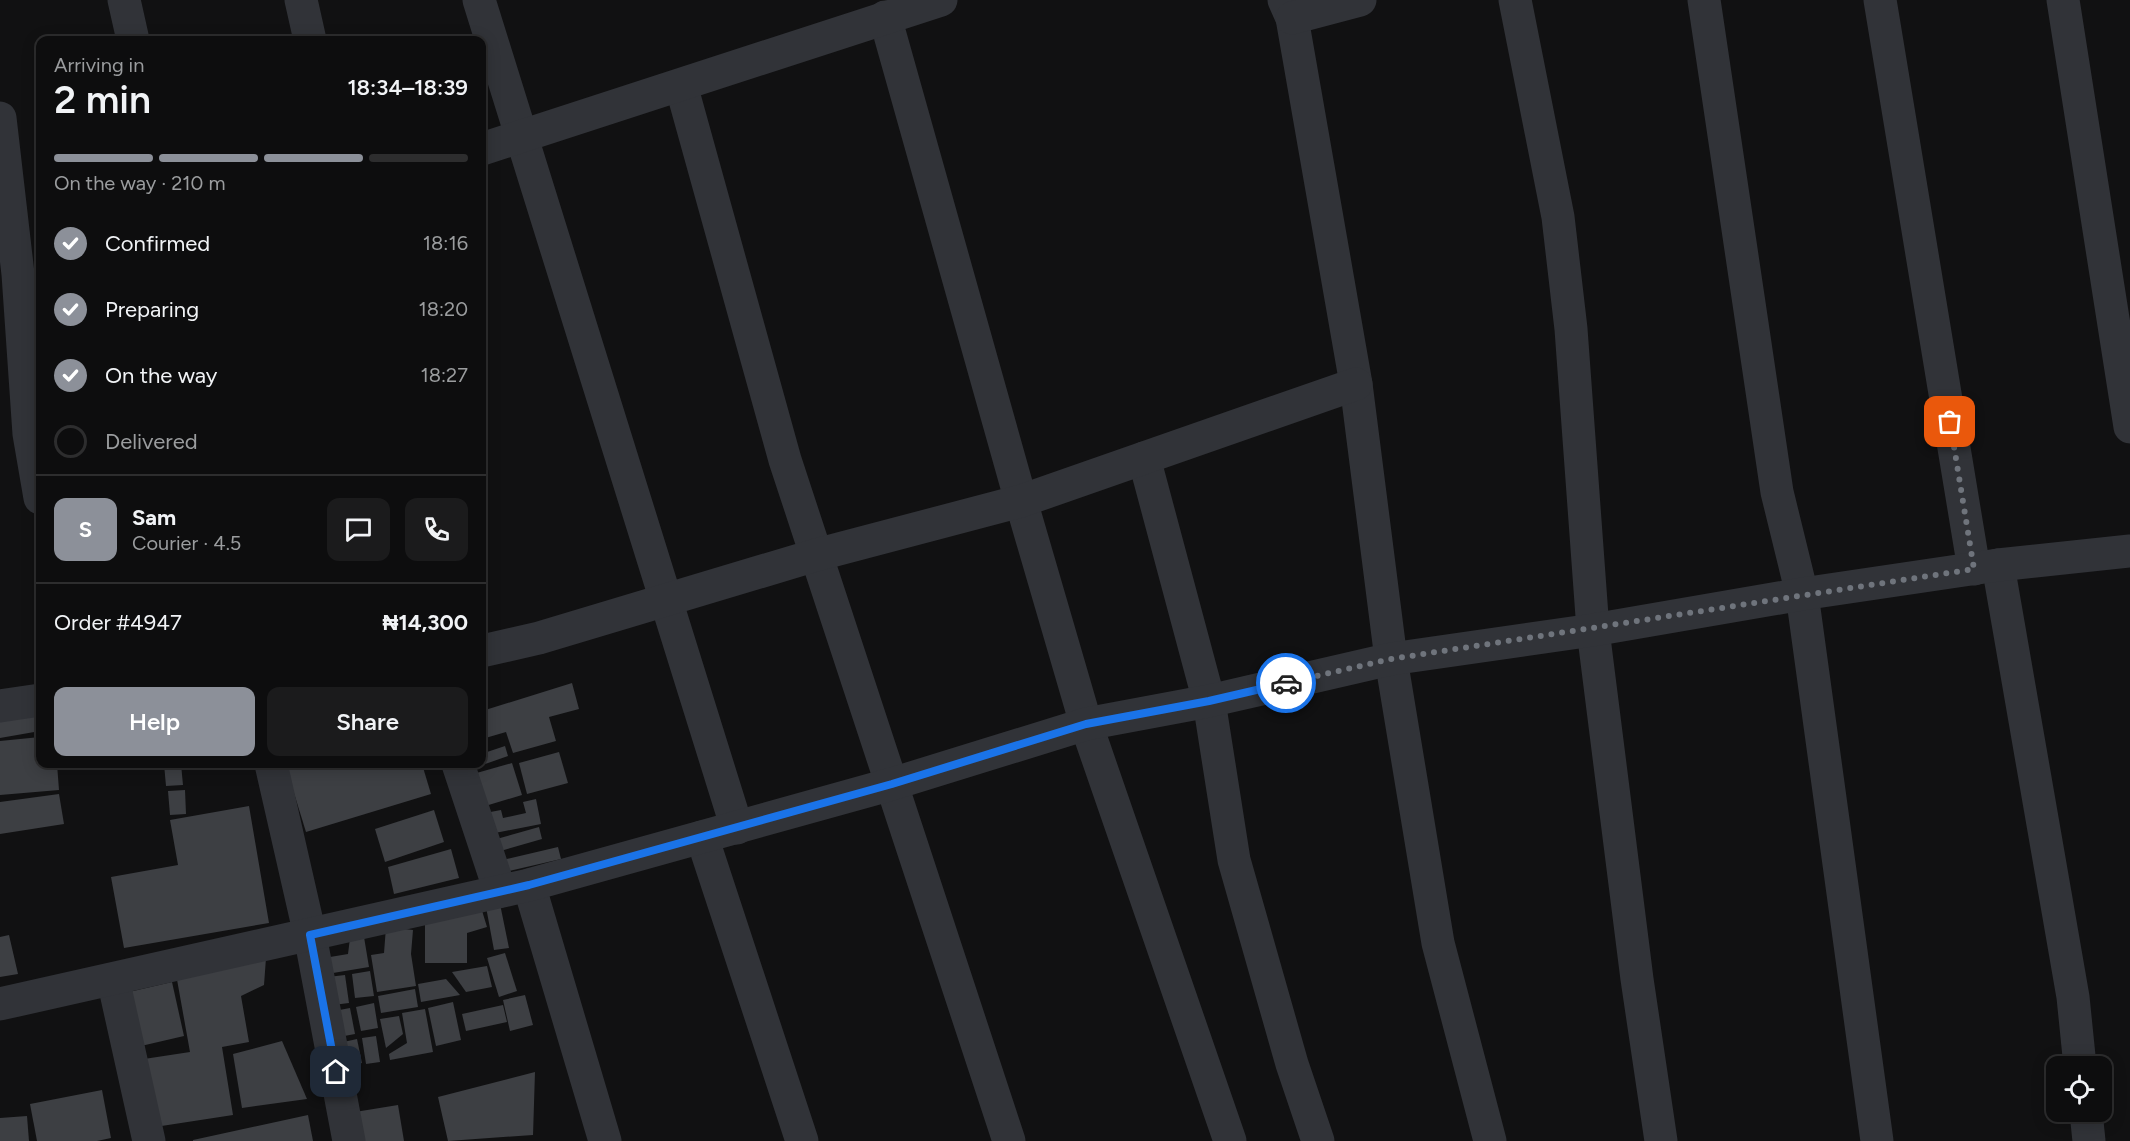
<!DOCTYPE html>
<html lang="en">
<head>
<meta charset="utf-8">
<style>
	body { margin:0; font-family:Figtree,sans-serif; background:#1b1b1c; color:#f1f3f6; height:100vh; display:flex; flex-direction:column; font-size:22px; white-space:nowrap }
	* { box-sizing:border-box; margin:0 }
	p { font-size:20px; color:#9a9c9e }
	.icon { flex:none; width:33px; height:33px; fill:none; stroke:currentColor; stroke-width:2; stroke-linecap:round; stroke-linejoin:round }
	.map { position:relative; flex:1; overflow:hidden }
	.sheet { position:absolute; left:36px; top:36px; width:450px; height:732px; display:flex; flex-direction:column; background:#0d0d0e; border-radius:12px; box-shadow:0 3px 15px #0003,0 0 0 2px #2d2d2e }
	.sheet>* { flex:none }
	.controls { position:absolute; left:2046px; top:1056px; display:grid; gap:12px }
	.controls a { display:grid; place-items:center; width:66px; height:66px; border-radius:12px; background:#0d0d0e; box-shadow:0 3px 15px #0003,0 0 0 2px #2d2d2e; font-size:30px }
	.pin { position:absolute; display:grid; place-items:center; width:51px; height:51px; color:#fff; margin:-26px; border-radius:12px; box-shadow:0 3px 9px #0006 }
	.courier { position:absolute; display:grid; place-items:center; width:60px; height:60px; margin:-30px; border:4px solid #1a73e8; border-radius:50%; background:#fff; color:#222; box-shadow:0 2px 8px #0007 }
	.summary em { font-style:normal; font-weight:600 }
	.summary div { display:flex; flex-direction:column-reverse }
	.summary { display:flex; align-items:center; justify-content:space-between; height:102px; padding:0 18px }
	h1 { font-size:39px; font-weight:600; line-height:45px }
	.bar { display:grid; grid-template-columns:repeat(4,1fr); gap:9px 6px; align-content:center; height:72px; padding:0 18px }
	.bar i { height:8px; border-radius:4px; background:#2d2d2e }
	.bar .current { background:#8c9099 }
	.bar p { grid-column:span 4 }
	.line { display:flex; align-items:center; gap:15px; padding:0 18px; border-top:2px solid #2d2d2e }
	.line div { flex:1 }
	.round { display:grid; place-items:center; flex:none; width:63px; height:63px; border-radius:12px; background:#1b1b1c }
	ol { padding:0 18px; list-style:none }
	li { display:flex; align-items:center; gap:18px; height:66px }
	li p { margin-inline-start:auto }
	li .icon { padding:6px; border-radius:50%; background:#8c9099; color:#fff; stroke-width:4 }
	li:last-child { color:#9a9c9e }
	li i { width:33px; height:33px; border:3px solid #2d2d2e; border-radius:50% }
	.button { display:flex; gap:12px; margin-top:auto; padding:12px 18px }
	.button a { flex:1; height:69px; border-radius:12px; background:#8c9099; color:#fff; font-size:24px; font-weight:600; line-height:69px; text-align:center }
	.button a+a { background:#1b1b1c; color:#f1f3f6 }
	.map>svg:first-child { display:block }
	.building { fill:#3d3f43 }
	.lines { fill:none; stroke-linecap:round; stroke-linejoin:round }
	.minor { stroke:#313338; stroke-width:33 }
	.done { stroke:#6f747c; stroke-width:6; stroke-dasharray:0 10.8 }
	.route { stroke:#1a73e8; stroke-width:8 }
</style>
</head>
<body>
<div class="map">
<svg width="2130" height="1141" viewBox="0 0 2130 1141">
	<rect width="100%" height="100%" fill="#111112"/>
	<g class="building">
		<polygon points="572,683 579,709 549,717 556,741 513,753 506,732 482,739 482,711"/>
		<polygon points="40,706 40,731 0,738 0,712"/>
		<polygon points="40,737 40,764 57,764 59,790 0,795 0,741"/>
		<polygon points="482,745 484,753 505,746 508,756 471,769 469,764 482,764"/>
		<polygon points="559,752 568,783 527,794 519,763"/>
		<polygon points="512,763 522,795 482,807 473,774"/>
		<polygon points="164,764 181,764 183,785 166,786"/>
		<polygon points="285,764 422,764 431,794 306,832"/>
		<polygon points="185,790 186,814 170,815 168,791"/>
		<polygon points="59,794 64,824 0,834 0,802"/>
		<polygon points="536,799 541,824 490,834 485,813 501,810 503,818 526,813 523,802"/>
		<polygon points="249,806 269,923 124,948 111,877 178,865 170,820"/>
		<polygon points="434,810 444,842 385,862 375,829"/>
		<polygon points="539,827 542,839 497,852 493,840"/>
		<polygon points="558,847 561,859 501,873 498,861"/>
		<polygon points="451,849 459,878 394,894 388,867"/>
		<polygon points="480,904 487,927 467,933 467,963 425,963 425,921"/>
		<polygon points="500,904 509,948 494,950 486,907"/>
		<polygon points="386,927 413,930 411,954 416,986 377,992 371,955 384,953"/>
		<polygon points="9,935 18,974 0,977 0,937"/>
		<polygon points="364,937 369,967 327,974 324,958 348,954 350,938"/>
		<polygon points="505,953 517,991 499,997 487,958"/>
		<polygon points="266,958 264,985 241,996 249,1042 222,1047 233,1115 155,1127 144,1059 190,1052 176,974"/>
		<polygon points="487,966 492,987 466,992 452,972"/>
		<polygon points="370,971 374,996 355,998 352,974"/>
		<polygon points="345,975 349,1003 333,1005 328,977"/>
		<polygon points="446,979 460,995 421,1002 418,984"/>
		<polygon points="172,982 184,1036 141,1046 129,992"/>
		<polygon points="415,989 418,1007 381,1013 378,996"/>
		<polygon points="525,995 533,1025 510,1031 503,1000"/>
		<polygon points="453,1002 461,1040 436,1046 428,1008"/>
		<polygon points="374,1003 378,1028 361,1031 356,1007"/>
		<polygon points="503,1005 507,1022 466,1031 462,1014"/>
		<polygon points="350,1008 355,1034 339,1037 334,1011"/>
		<polygon points="425,1009 433,1052 390,1060 389,1054 407,1043 402,1013"/>
		<polygon points="399,1016 403,1034 386,1048 380,1019"/>
		<polygon points="376,1036 380,1062 366,1064 362,1038"/>
		<polygon points="357,1039 362,1063 344,1067 339,1043"/>
		<polygon points="282,1041 307,1099 242,1108 233,1054"/>
		<polygon points="535,1072 533,1135 448,1141 438,1097"/>
		<polygon points="102,1090 111,1138 97,1141 37,1141 30,1104"/>
		<polygon points="398,1105 404,1141 360,1141 355,1112"/>
		<polygon points="308,1115 313,1141 193,1141 193,1140"/>
		<polygon points="27,1116 29,1141 0,1141 0,1118"/>
	</g>
	<g class="lines">
		<g class="minor">
			<polyline points="124,0 133,40"/>
			<polyline points="301,0 310,40"/>
			<polyline points="479,0 737,828"/>
			<polyline points="1284,0 1292,18 1356,384 1391,659 1438,943 1490,1141"/>
			<polyline points="1515,0 1558,217 1571,329 1593,630 1637,979 1661,1141"/>
			<polyline points="1704,0 1777,492 1802,594 1877,1141"/>
			<polyline points="1880,0 1974,569"/>
			<polyline points="2063,0 2130,427"/>
			<polyline points="885,17 1021,501 1086,724 1230,1141"/>
			<polyline points="1292,18 1360,0"/>
			<polyline points="681,85 785,460 1009,1141"/>
			<polyline points="0,118 18,274 29,434 40,498"/>
			<polyline points="482,149 941,0"/>
			<polyline points="1144,458 1209,701 1234,860 1292,1064 1318,1141"/>
			<polyline points="1998,565 2073,997 2080,1066"/>
			<polyline points="482,651 539,638 816,555 1021,501 1356,384"/>
			<polyline points="0,706 40,700"/>
			<polyline points="271,764 310,935 349,1141"/>
			<polyline points="458,764 500,891"/>
			<polyline points="702,837 802,1141"/>
			<polyline points="529,885 605,1141"/>
			<polyline points="113,979 149,1141"/>
			<polyline points="0,1004 529,885 892,784 1086,724 1209,701 1391,659 1593,630 1802,594 1998,565 2130,551"/>
			<polyline points="2086,1112 2089,1141"/>
		</g>
	</g>
	<g class="lines">
		<polyline class="done" points="1286,683 1391,659 1974,569 1950,422"/>
		<polyline class="route" points="336,1072 310,935 529,885 892,784 1086,724 1209,701 1286,683"/>
	</g>
</svg>
<div class="controls">
<a><svg class="icon" aria-label="locate" viewBox="0 0 24 24"><circle cx="12" cy="12" r="6"/><path d="M12 2v4M12 18v4M2 12h4M18 12h4"/></svg></a>
</div>
<div class="pin" style="left:1950px;top:422px;background:#ea580c"><svg class="icon" aria-label="bag" viewBox="0 0 24 24"><path d="M5 8h14l-1 12H6zM9 8a3 3 0 0 1 6 0"/></svg></div>
<div class="pin" style="left:336px;top:1072px;background:#1f2937"><svg class="icon" aria-label="home" viewBox="0 0 24 24"><path d="M3 11l9-7 9 7M6 9v11h12V9"/></svg></div>
<div class="courier" style="left:1286px;top:683px"><svg class="icon" aria-label="car" viewBox="0 0 24 24"><path d="M5 17H2v-5l4-1 3-4h7l3 4 3 1v5h-3M9 17h6M6 11h13"/><circle cx="7" cy="17" r="2"/><circle cx="17" cy="17" r="2"/></svg></div>
<section class="sheet">
<div class="summary"><div><h1>2 min</h1><p>Arriving in</p></div><em>18:34–18:39</em></div>
<div class="bar"><i class="current"></i><i class="current"></i><i class="current"></i><i></i><p>On the way · 210 m</p></div>
<ol>
<li><svg class="icon" aria-label="check" viewBox="0 0 24 24"><path d="M5 12l5 5 9-10"/></svg>Confirmed<p>18:16</p></li>
<li><svg class="icon" aria-label="check" viewBox="0 0 24 24"><path d="M5 12l5 5 9-10"/></svg>Preparing<p>18:20</p></li>
<li><svg class="icon" aria-label="check" viewBox="0 0 24 24"><path d="M5 12l5 5 9-10"/></svg>On the way<p>18:27</p></li>
<li><i></i>Delivered</li>
</ol>
<div class="line" style="height:108px"><b class="round" style="background:#8c9099;color:#fff">S</b><div><b>Sam</b><p>Courier · 4.5</p></div><a class="round"><svg class="icon" aria-label="chat" viewBox="0 0 24 24"><path d="M4 5h16v11H9l-5 4z"/></svg></a><a class="round"><svg class="icon" aria-label="phone" viewBox="0 0 24 24"><path d="M5 4h4l2 5-3 2q2 4 5 5l2-3 5 2v4C11 20 4 13 5 4z"/></svg></a></div>
<div class="line" style="height:78px"><div>Order #4947</div><b>₦14,300</b></div>
<div class="button"><a>Help</a><a>Share</a></div>
</section>
</div>
</body>
</html>
